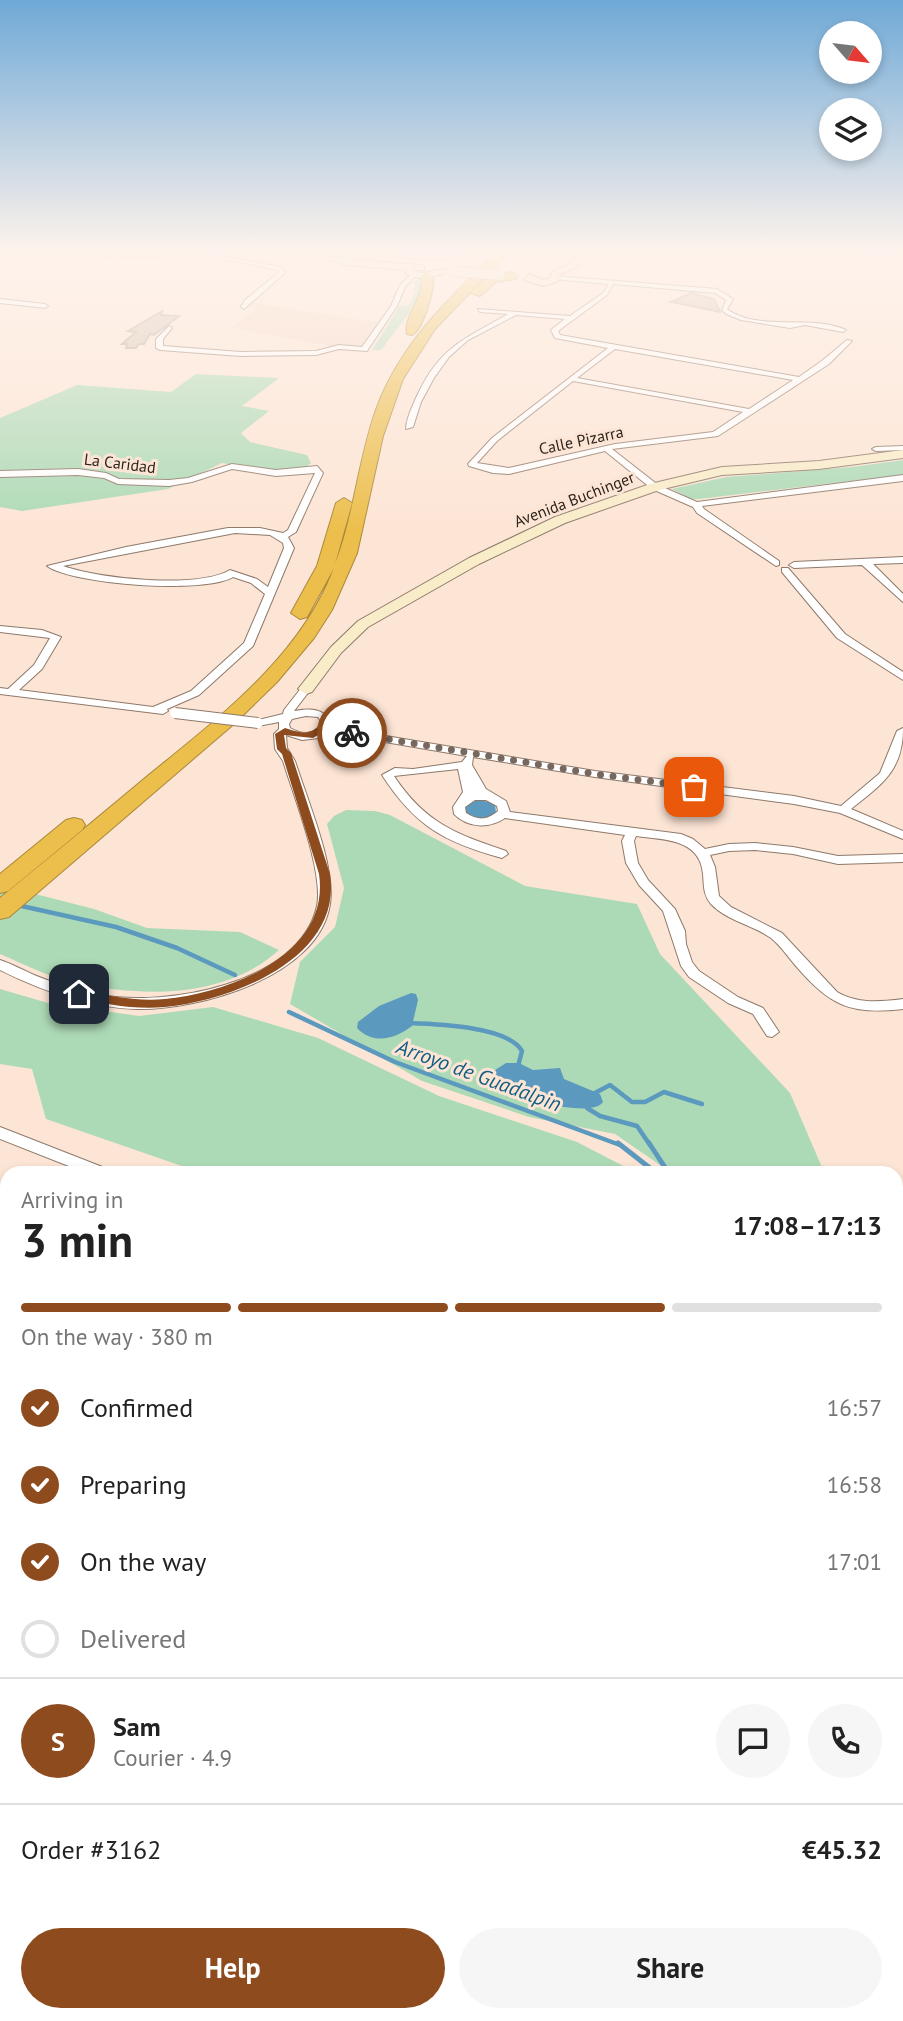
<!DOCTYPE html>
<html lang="en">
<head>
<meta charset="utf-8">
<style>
	body { margin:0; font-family:"PT Sans",sans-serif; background:#f6f6f6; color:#222; height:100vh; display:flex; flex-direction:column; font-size:26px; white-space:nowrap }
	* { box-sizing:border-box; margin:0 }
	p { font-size:23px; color:#767676 }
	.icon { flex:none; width:38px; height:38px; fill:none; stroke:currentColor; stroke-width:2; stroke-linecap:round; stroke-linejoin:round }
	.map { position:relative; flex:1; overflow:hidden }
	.panel { position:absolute; left:0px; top:1166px; width:903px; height:856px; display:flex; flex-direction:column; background:#fff; border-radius:21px 21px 0 0; box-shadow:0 4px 10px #0003 }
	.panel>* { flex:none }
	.needle { width:46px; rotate:118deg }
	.fabs { position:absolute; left:819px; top:21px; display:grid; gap:14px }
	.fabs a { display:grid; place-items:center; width:63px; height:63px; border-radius:50%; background:#fff; box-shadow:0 4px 10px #0003; font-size:35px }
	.pin { position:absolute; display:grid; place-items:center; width:60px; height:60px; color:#fff; margin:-30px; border-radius:14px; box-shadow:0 4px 10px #0006 }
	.courier { position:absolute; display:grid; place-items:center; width:70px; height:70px; margin:-35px; border:5px solid #8e4b1d; border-radius:50%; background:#fff; color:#222; box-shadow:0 2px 9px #0007 }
	.summary em { font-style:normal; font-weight:700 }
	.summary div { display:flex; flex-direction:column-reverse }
	.summary { display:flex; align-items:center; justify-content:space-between; height:119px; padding:0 21px }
	h1 { font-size:46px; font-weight:700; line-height:52px }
	.bar { display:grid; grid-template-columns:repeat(4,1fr); gap:10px 7px; align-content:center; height:84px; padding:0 21px }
	.bar i { height:9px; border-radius:5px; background:#e0e0e0 }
	.bar .current { background:#8e4b1d }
	.bar p { grid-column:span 4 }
	.line { display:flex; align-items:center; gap:18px; padding:0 21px; border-top:2px solid #e0e0e0 }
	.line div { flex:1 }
	.round { display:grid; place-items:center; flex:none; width:74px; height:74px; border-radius:37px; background:#f6f6f6 }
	ol { padding:0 21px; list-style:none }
	li { display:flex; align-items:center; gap:21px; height:77px }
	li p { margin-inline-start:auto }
	li .icon { padding:7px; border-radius:50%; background:#8e4b1d; color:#fff; stroke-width:4 }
	li:last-child { color:#767676 }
	li i { width:38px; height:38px; border:4px solid #e0e0e0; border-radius:50% }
	.button { display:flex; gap:14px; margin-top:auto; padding:14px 21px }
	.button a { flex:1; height:80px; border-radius:42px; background:#8e4b1d; color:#fff; font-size:28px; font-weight:700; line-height:80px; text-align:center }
	.button a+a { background:#f6f6f6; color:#222 }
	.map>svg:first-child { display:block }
	.built { fill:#f5d7c3 }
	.green { fill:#addab6 }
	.water { fill:#5b99be }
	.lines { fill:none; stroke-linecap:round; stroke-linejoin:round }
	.stream-far1 { stroke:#5b99be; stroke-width:4.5 }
	.stream { stroke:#5b99be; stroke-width:5 }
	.building { fill:#d1bfac; stroke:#b6a492; stroke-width:2 }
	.street-casing { stroke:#8e796a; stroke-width:2 }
	.secondary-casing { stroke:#8e796a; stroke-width:2 }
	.highway-casing { stroke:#a9883b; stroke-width:2 }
	.street { fill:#fff; fill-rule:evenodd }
	.secondary { fill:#f9ecc9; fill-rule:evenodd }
	.highway { fill:#ecbe4b; fill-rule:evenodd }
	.street-bridge-casing { stroke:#8e796a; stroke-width:12; stroke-linecap:butt }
	.secondary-bridge-casing { stroke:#8e796a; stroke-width:11; stroke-linecap:butt }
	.street-bridge { stroke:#fff; stroke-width:10 }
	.secondary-bridge { stroke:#f9ecc9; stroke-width:10 }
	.route { fill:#8e4b1d }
	.done { stroke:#76685e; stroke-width:7; stroke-dasharray:0 12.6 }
	.labels { text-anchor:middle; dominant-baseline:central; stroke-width:6; stroke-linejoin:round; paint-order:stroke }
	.far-street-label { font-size:16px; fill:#2d241e; stroke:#fde5d5 }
	.water-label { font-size:21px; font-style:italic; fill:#115e84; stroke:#fde5d5 }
</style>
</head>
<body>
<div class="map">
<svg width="903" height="2021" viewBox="0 0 903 2021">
	<rect width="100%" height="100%" fill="#fde5d5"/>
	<polygon class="built" points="249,302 371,322 378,321 366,345 359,348 336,347 231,328 256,309 248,308"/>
	<g class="green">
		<polygon points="417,280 426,285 407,316 381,350 372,350 400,305 408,306 416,292 413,290 416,285 412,283"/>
		<polygon points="196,374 279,378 242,406 269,411 241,433 250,442 307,455 311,463 306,467 274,472 222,463 168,489 22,511 0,507 0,418 77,385 171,392"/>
		<polygon points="903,460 903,475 699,499 691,499 672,489 726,477 852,467"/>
		<polygon points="346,810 375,811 390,815 525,886 637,904 660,954 790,1093 824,1172 670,1172 615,1134 529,1117 422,1081 290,1004 300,962 335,927 344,888 327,824 334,816"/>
		<path d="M0,885L94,909L147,928L240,932L279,950C226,998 146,997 80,984C52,979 26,965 0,954Z"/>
		<polygon points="0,989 48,1003 139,1016 213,1007 318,1038 439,1096 577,1142 635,1172 199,1172 46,1119 32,1069 0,1064"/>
		<polygon points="896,1279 903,1284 903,1864 896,1857"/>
	</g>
	<g class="water">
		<path d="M477,799L495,804L496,813C486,820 473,820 465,811L466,805Z"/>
		<path d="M411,993L416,994L418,1000L412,1026C396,1038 374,1046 357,1028L358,1022L379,1006Z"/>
		<path d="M506,1063H519L533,1070L560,1068L564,1079L600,1094L603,1102C591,1120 506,1096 491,1081L495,1070Z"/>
	</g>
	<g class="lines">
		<g class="stream-far1">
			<polyline points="17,905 116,927 177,948 235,975"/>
			<polyline points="289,1012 395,1062 620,1145"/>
			<path d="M407,1023C434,1024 508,1026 522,1051L518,1066"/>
			<polyline points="593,1094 610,1085 632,1102 645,1102 664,1092 702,1104"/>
			<polyline points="587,1108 600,1116 637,1126 650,1145"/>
		</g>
		<g class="stream">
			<polyline points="618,1143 655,1172"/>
			<polyline points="649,1143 668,1172"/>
			<polyline points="896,1517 903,1524"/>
		</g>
	</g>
	<g class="building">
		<polygon points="691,293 714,299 720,312 671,302"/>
		<polygon points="162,311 161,315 179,316 154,335 150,334 144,344 139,344 136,348 126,348 127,344 122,344 136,332 128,331"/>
	</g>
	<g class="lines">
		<g class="street-casing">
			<g id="street">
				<polygon points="183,251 194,251 281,267 285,273 244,309 241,307 245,300 279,272 278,270"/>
				<path d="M385,251L438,256L470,251C447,265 408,261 385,251Z"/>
				<polygon points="619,251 628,251 637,254 634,256"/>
				<polygon points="855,251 903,254 903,258 858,253"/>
				<polygon points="413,273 416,275 405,287 397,306 367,351 339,349 316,355 241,356 160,350 156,348 156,339 169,326 172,328 163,339 163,346 241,352 316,351 339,345 362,347 391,306 400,285"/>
				<path d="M555,276L717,289L733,299L727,309C757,332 813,314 846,330L843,332L805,325L790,328L741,320L726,314L722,310L726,300L715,293L613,284L607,295L558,331L560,335L799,377L823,360L847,340L852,341L829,364L718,436L612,449L658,485L697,502L903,475V481L702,506L704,509L779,561V565L776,566L697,513L693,507L652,489L605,451L509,474L493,473L469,466L468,464L492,438L608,348L555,338L551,330L565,319L516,315L468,340L449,357L434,378L421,402L413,427L406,429C406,419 412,407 416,398C439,347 463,340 508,314L480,312L478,309L570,316L603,293L608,286L607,284L553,279ZM615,349L793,380L749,409L577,378ZM573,381L743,412L713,432L615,444L509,468L477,463L497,441Z"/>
				<polygon points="0,299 45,304 48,306 45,308 0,303"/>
				<polygon points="903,446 903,450 876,451 872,449 876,447"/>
				<path d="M232,464L276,470L317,466L323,473L296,532L288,537L294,548L253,646L199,695L167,709L168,711L163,714L0,694V688L8,689L34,665L50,638L0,632V626L42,630L61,637L42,669L19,690L153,707L191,691L244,643L265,594L251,583L233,577C206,594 74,585 47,566L126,547L228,528H260L283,533L288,530L315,473L276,476L232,469L192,482L169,486L118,484L104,478L78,475L0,477V471L78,469L106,473L119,479L169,480L188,478ZM235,533L270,535L283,543L284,548L268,587L257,579L230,570C197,589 100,579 63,566Z"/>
				<polygon points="903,557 903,563 873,564 903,594 903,602 862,565 794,568 789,565 794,562"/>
				<polygon points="782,568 788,568 845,634 903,672 903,680 837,638 782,572"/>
				<path d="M306,686L311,689L294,711C312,708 322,708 333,723L329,730L344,729L595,771L794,796L841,806L880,773L897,731L903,728C903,771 882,784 851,809L903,831V839L840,813L794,804L595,777L473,757L472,765L486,789L506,801L510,812L681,834L693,839L705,849L729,844L755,843L793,847L838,856L903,854V862L838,864L793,854L755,850L729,851L710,855L715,867L719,896L731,907L782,933L837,992C858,1004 879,1002 903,999V1009C851,1015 830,1006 796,966C788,957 781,946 771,938C753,925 727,921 711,904C703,895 704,885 703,874C700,838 663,840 636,836L634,841L638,863L648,880L675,909L685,931L686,944L692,962L699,971L738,997L763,1008L779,1032L772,1037L767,1036L753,1014L728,1003L689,977L681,966L663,911L639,885L626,863L622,841L625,835L505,818C489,829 468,828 454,814L453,807L463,792L458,769L394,776C425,823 456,834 506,851L508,854L502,858C444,842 415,826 382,775L395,768L413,769L462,762L467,756L344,735L302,740L286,735L287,748L295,761C307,799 336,867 330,904C319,977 199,1010 137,1009C90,1008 42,991 0,970V960C12,964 23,970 34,975C56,984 78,991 101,995C166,1007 300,984 317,906C324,872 294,797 283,761L275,749L274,734L279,729V722L258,726L253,723L254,721L283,714L284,710L302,687ZM306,716L318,717L322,723C314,735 302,735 290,728L289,724L292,719ZM475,800H486L497,806L498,811C487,821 477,820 466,813L465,807Z"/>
				<polygon points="0,1127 105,1168 107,1172 84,1172 0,1139"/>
				<polygon points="0,1269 7,1270 7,1284 0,1283"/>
				<polygon points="0,1590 7,1593 7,1616 0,1613"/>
				<polygon points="7,1709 7,1736 0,1739 0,1712"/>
				<polygon points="352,2014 376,2014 377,2021 353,2021"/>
				<polygon points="677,2014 704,2014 707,2021 680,2021"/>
			</g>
		</g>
		<g class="secondary-casing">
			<g id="secondary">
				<polygon points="16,251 192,251 153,257 21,254"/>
				<polygon points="300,251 314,251 346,259 421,265 424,266 424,270 411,270 423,273 450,268 455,271 423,279 405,274 406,270 346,265"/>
				<polygon points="573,251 581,251 585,257 577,267 559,275 557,282 543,286 524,280 529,274 543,280 550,278 552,272 571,263 575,257"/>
				<polygon points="903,450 903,458 819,469 722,475 659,490 565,523 479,564 368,627 341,653 312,692 306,694 298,689 331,647 358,621 469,558 555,517 650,484 722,467 819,461"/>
			</g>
		</g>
		<g class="highway-casing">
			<g id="highway">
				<path d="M498,251H510L435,329L403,379L383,436L357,553L332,610L314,638L277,682L235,723L9,917L0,919V898C48,859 96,819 144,779C216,720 300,658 334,568L307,617L300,619L291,613L317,566L336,503L344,498L352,503L335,564C355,513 358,458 377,407C401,343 450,297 498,251Z"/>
				<path d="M427,272L433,276C435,289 423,330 412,335L407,334C403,315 425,300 421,276Z"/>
				<polygon points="512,272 518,276 516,279 496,282 480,296 470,293 488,276"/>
				<polygon points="74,818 82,820 85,825 82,830 8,891 0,893 0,874 66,820"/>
			</g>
		</g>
		<use href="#street" class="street"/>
		<use href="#secondary" class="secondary"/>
		<use href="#highway" class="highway"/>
		<g class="street-bridge-casing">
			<polyline id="street-bridge" points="175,713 258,723"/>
		</g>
		<g class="secondary-bridge-casing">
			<polyline id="secondary-bridge" points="450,271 500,275"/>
		</g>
		<use href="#street-bridge" class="street-bridge"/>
		<use href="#secondary-bridge" class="secondary-bridge"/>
	</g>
	<linearGradient id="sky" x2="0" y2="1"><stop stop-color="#6fa9d7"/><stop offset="0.47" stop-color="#fef3ec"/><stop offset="1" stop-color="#fef3ec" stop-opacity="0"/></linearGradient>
	<rect width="903" height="534" fill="url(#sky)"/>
	<path class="route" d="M328,720L356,733L352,736L331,727L313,738L284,735L286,748L291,753L330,874C343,958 233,1000 165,1007C136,1010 103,1004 75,997L73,994L79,990C107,995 136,1002 165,999C230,993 331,954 319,874L282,754L277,749L275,734L285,728C309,736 310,733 328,720Z"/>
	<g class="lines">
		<polyline class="done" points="352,733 595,774 694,787"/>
	</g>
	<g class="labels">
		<g class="far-street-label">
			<text transform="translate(581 440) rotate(-12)">Calle Pizarra</text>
			<text transform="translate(120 463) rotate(7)">La Caridad</text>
			<text transform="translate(574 499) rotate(-21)">Avenida Buchinger</text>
		</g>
		<g class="water-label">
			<text transform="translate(479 1075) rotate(20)">Arroyo de Guadalpin</text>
		</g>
	</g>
</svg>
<div class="fabs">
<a><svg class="needle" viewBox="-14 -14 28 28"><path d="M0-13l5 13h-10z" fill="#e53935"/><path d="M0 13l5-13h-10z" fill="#767676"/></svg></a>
<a><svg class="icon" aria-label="layers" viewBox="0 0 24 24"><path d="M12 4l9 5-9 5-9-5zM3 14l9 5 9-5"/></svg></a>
</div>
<div class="pin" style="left:694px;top:787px;background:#ea580c"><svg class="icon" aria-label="bag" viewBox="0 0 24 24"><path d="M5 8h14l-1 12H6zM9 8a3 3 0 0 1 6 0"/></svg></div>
<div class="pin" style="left:79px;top:994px;background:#1f2937"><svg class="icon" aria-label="home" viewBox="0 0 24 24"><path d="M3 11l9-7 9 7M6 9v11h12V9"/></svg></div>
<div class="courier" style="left:352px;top:733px"><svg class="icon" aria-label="bike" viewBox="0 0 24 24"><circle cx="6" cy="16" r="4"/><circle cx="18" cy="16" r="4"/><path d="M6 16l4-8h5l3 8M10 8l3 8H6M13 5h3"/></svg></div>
<section class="panel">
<div class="summary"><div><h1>3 min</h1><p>Arriving in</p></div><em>17:08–17:13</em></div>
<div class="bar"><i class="current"></i><i class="current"></i><i class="current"></i><i></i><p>On the way · 380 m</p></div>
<ol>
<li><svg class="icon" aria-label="check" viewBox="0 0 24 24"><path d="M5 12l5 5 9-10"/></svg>Confirmed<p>16:57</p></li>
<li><svg class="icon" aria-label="check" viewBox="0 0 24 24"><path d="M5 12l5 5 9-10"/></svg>Preparing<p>16:58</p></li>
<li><svg class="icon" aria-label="check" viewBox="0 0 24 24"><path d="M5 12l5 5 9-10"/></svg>On the way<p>17:01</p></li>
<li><i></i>Delivered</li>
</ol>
<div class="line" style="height:126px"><b class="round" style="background:#8e4b1d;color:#fff">S</b><div><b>Sam</b><p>Courier · 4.9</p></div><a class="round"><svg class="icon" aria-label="chat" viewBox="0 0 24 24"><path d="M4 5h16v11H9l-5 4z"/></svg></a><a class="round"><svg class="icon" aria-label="phone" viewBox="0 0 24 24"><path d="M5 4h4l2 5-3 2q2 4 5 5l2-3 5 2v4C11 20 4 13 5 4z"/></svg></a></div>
<div class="line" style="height:91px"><div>Order #3162</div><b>€45.32</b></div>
<div class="button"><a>Help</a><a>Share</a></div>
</section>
</div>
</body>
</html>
